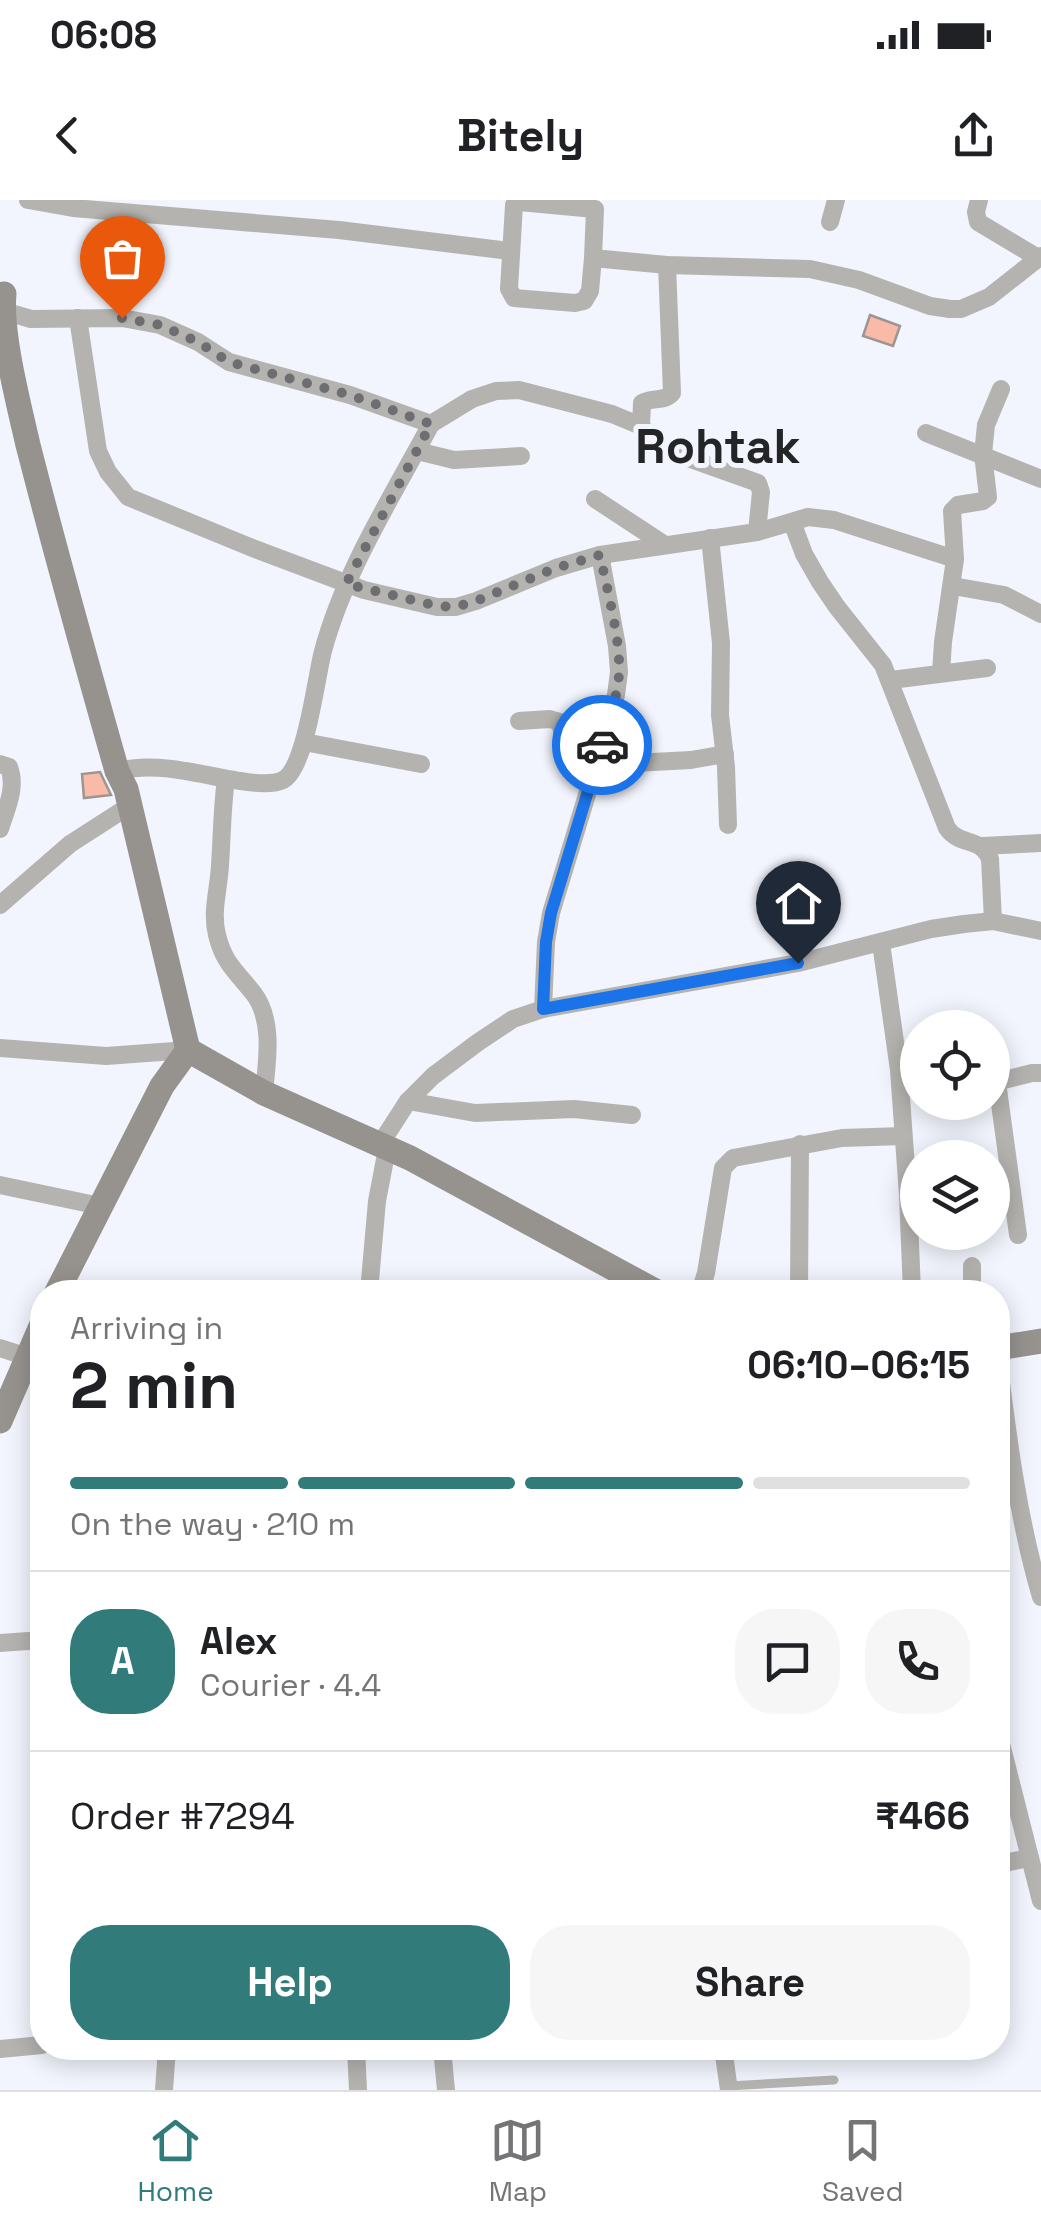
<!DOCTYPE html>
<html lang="en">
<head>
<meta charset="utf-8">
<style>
	body { margin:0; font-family:"Space Grotesk",sans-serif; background:#f6f6f6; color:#202124; height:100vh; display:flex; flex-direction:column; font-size:38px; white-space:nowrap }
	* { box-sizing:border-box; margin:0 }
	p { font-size:32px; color:#757577 }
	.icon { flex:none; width:55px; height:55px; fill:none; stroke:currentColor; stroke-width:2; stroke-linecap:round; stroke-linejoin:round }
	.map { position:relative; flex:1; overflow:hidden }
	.side { position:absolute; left:30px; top:1080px; width:980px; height:780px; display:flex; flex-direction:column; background:#fff; border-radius:40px; box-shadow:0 5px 25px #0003 }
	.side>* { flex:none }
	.tools { position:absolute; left:900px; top:810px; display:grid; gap:20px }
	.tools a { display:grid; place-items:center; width:110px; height:110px; border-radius:50%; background:#fff; box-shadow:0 5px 25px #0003; font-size:50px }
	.pin { position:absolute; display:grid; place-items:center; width:85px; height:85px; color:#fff; margin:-102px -42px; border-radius:50% 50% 50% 0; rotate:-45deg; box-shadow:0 0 10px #0007 }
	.pin .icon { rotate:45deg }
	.courier { position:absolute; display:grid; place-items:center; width:100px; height:100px; margin:-50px; border:8px solid #1a73e8; border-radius:50%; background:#fff; color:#222; box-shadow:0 2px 12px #0007 }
	.head em { font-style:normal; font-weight:700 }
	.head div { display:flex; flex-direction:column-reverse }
	.head { display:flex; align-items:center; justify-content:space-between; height:170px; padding:0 40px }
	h1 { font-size:65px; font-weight:700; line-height:75px }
	.bar { display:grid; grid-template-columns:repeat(4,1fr); gap:15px 10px; align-content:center; height:120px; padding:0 40px }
	.bar i { height:12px; border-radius:8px; background:#e0e0e0 }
	.bar .active { background:#317b7a }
	.bar p { grid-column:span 4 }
	.line { display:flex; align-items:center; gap:25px; padding:0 40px; border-top:2px solid #e0e0e0 }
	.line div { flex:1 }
	.round { display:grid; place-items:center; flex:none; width:105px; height:105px; border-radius:40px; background:#f6f6f6 }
	.button { display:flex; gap:20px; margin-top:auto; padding:20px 40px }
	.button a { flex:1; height:115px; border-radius:40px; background:#317b7a; color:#fff; font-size:40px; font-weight:700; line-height:115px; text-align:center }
	.button a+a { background:#f6f6f6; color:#202124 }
	.status { display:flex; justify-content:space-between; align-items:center; height:70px; padding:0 50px; background:#fff; direction:ltr }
	.status svg { height:28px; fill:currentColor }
	header { display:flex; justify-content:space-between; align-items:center; height:130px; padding:0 40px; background:#fff; font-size:45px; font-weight:700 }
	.menu { display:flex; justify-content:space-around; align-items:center; height:140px; border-top:2px solid #e0e0e0; background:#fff; font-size:28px; color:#757577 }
	.menu a { display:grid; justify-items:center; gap:5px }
	.menu .active { color:#317b7a }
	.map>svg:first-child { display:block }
	.building { fill:#fabaa8; stroke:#9d9592; stroke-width:2.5 }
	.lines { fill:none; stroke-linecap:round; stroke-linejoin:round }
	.lane { stroke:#b5b3b0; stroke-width:9 }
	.street { stroke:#b5b3b0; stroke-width:18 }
	.secondary { stroke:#96938f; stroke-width:25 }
	.done { stroke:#6c6e72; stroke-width:10; stroke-dasharray:0 18 }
	.route { stroke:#1a73e8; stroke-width:12 }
	.labels { text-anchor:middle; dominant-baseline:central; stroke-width:10; stroke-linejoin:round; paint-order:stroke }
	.town-label { font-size:48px; font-weight:bold; fill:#242527; stroke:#f2f5fd }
</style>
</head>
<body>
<div class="status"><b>06:08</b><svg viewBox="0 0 49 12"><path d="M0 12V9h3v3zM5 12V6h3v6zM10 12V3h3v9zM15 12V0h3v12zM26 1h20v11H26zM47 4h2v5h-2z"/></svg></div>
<header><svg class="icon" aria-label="back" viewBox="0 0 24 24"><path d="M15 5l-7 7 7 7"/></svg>Bitely<svg class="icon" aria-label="share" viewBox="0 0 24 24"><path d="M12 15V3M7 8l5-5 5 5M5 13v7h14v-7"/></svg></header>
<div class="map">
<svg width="1041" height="1890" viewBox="0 0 1041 1890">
	<rect width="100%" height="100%" fill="#f2f5fd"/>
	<g class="building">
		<polygon points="870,115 900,126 893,146 863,136"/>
		<polygon points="100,572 111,595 84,598 82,574"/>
	</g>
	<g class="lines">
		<polyline class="lane" points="728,1886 834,1880"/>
		<g class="street">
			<polyline points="28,0 73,8 339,30 510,51"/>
			<polyline points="979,0 976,12 978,22 1038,58"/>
			<polyline points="830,22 836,0"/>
			<polyline points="593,58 590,91 584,101 575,103 514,98 509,89 514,5 519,2 595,9 593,58 667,65 810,69 859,80 930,106 950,109 961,109 989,97 1041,56"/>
			<polyline points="14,114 31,119 122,118 160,125 198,142 229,162 350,195 431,224 472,199 496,191 519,190 612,214 641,226 657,245 671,252 758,283 761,292 757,332"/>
			<polyline points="78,118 98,251 108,272 128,297 250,347 364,390 437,407 456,407 476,401 556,368 600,355 757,332 808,317 834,320 955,359"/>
			<path d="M641,226L642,203C651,197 665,202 672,193L667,65"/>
			<polyline points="926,233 1041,279"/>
			<polyline points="417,251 454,260 521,256"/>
			<polyline points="595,299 665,345"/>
			<path d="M792,322L804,354L820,382L837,407L883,465L947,628C960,647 980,636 990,659L993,721"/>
			<polyline points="710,338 721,443 720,515 726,567 728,625"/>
			<polyline points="953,386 1004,395 1041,414"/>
			<polyline points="941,473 943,442 955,359 952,311 958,305 983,301 988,297 983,254 986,225 1001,189"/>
			<polyline points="891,480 987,468"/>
			<polyline points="519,521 550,519 560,522 564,540 567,542 603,540"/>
			<polyline points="304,542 421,564"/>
			<path d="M0,564L9,567C17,588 6,609 0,629"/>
			<polyline points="596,565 691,560 725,554"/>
			<path d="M117,571C138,566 164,567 185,571C208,574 264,590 283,580C306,568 316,477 323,451C345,370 392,297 431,224"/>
			<path d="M226,579C222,608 222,636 220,665C219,689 211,711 217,735C224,764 237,772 254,794C274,821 267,861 264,893"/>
			<polyline points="982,646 1041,643"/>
			<polyline points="0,705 70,644 129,606"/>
			<polyline points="881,743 899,870 908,995 912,1092"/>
			<polyline points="543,809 546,742 551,713 596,565 616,495 619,472 617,446 600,355"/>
			<polyline points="0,848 106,856 188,850"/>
			<polyline points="997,882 1018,1035"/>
			<polyline points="992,883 1032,873 1041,873"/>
			<polyline points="408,901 475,913 574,909 632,915"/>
			<polyline points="379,946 408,901 433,876 477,843 513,819 543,809 798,763 931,729 964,724 993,721 1041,731"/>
			<polyline points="0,985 100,1006"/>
			<polyline points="972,1066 972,1092"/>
			<polyline points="369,1092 377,1001 387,949"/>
			<polyline points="700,1092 706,1073 723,968 733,958 842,938 903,936"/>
			<polyline points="799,1092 800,944"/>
			<polyline points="0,1148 28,1157"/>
			<path d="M998,1158C1008,1240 1018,1318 1041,1397"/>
			<polyline points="0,1443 42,1440"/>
			<polyline points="998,1532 1041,1701"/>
			<polyline points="998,1664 1030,1658"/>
			<polyline points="356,1848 358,1890"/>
			<polyline points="442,1848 446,1890"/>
			<polyline points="723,1848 729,1890"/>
			<polyline points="0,1849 42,1845"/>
			<polyline points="164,1890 167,1848"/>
		</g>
		<g class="secondary">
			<path d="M4,94C0,133 19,205 28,245C56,354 86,462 117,571L126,589L188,850L162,886L57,1092"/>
			<polyline points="188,850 264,893 410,958 657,1092"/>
			<polyline points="998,1148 1041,1141"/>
			<polyline points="0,1221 42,1124"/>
		</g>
	</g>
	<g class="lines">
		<path class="done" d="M122,118L160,125L198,142L229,162L350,195L431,224L346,384L437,406L456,407L476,401L556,368L600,355C607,390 621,440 619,475C617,499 608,522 602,545"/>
		<polyline class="route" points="602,545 551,713 546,742 543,809 798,763"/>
	</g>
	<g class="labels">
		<g class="town-label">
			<text x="718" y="246">Rohtak</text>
		</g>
	</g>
</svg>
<div class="tools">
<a><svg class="icon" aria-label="locate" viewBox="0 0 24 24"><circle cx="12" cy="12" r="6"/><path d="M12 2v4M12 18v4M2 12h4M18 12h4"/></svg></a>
<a><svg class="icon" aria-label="layers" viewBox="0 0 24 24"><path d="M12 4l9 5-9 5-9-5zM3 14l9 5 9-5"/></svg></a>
</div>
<div class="pin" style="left:122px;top:118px;background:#ea580c"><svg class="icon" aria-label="bag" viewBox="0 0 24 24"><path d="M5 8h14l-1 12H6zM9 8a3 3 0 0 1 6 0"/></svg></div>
<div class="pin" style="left:798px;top:763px;background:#1f2937"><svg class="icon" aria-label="home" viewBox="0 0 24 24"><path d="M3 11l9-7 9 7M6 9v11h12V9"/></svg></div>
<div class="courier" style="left:602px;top:545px"><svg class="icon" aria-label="car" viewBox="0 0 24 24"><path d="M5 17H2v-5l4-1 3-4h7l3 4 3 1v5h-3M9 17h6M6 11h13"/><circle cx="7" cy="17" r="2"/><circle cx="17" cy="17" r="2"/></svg></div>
<section class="side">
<div class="head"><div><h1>2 min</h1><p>Arriving in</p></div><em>06:10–06:15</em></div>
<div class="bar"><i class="active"></i><i class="active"></i><i class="active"></i><i></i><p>On the way · 210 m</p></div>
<div class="line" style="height:180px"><b class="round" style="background:#317b7a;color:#fff">A</b><div><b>Alex</b><p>Courier · 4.4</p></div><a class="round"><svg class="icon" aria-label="chat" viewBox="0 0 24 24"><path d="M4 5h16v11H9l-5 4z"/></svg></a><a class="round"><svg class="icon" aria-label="phone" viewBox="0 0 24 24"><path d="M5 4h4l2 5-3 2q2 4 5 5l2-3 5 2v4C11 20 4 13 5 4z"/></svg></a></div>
<div class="line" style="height:130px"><div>Order #7294</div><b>₹466</b></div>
<div class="button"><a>Help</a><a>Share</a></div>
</section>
</div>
<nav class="menu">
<a class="active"><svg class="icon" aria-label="home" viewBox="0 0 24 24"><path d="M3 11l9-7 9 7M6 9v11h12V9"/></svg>Home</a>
<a><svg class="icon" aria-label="map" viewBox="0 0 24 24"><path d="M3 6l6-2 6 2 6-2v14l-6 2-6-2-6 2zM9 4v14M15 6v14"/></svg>Map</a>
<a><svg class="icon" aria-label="saved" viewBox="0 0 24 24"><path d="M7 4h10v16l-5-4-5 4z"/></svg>Saved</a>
</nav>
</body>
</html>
